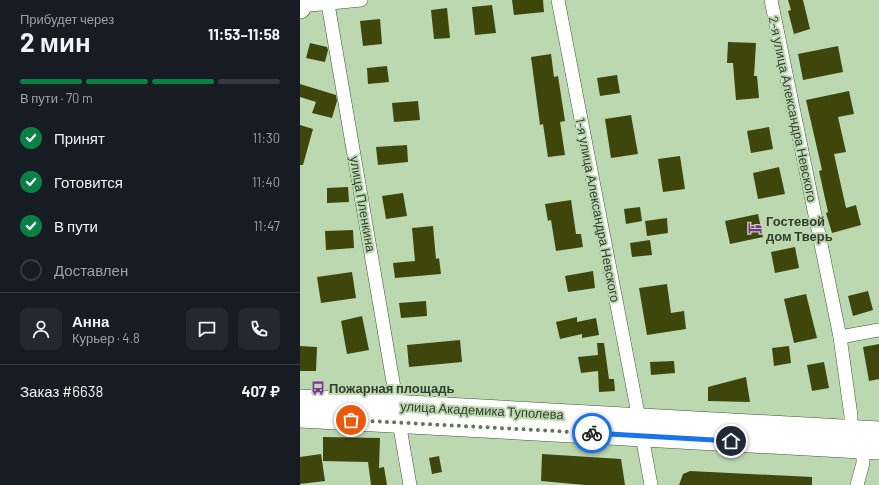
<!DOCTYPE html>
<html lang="ru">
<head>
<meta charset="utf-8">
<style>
	body { margin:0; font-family:Barlow,sans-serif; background:#242831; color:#f1f3f6; height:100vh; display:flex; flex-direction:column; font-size:15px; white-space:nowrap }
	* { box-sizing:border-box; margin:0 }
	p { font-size:13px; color:#9ea1a6 }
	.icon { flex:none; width:22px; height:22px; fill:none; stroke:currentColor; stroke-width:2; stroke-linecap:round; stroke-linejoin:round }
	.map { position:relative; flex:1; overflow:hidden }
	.panel { display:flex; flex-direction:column; background:#171b24; width:300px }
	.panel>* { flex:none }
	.pin { position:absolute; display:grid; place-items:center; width:34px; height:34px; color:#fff; margin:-17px; border:2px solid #fff; border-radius:50%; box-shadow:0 1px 4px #0007 }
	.courier { position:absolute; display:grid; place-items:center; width:40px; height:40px; margin:-20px; border:3px solid #1a73e8; border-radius:50%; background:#fff; color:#222; box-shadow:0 1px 5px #0007 }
	.overview em { font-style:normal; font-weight:700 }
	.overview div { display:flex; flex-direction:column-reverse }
	.overview { display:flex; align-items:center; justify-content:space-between; height:68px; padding:0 20px }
	h1 { font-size:26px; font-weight:700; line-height:30px }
	.bar { display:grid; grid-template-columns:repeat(4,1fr); gap:6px 4px; align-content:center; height:48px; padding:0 20px }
	.bar i { height:5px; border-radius:3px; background:#363941 }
	.bar .selected { background:#0b8043 }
	.bar p { grid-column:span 4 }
	.line { display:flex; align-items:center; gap:10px; padding:0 20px; border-top:1px solid #363941 }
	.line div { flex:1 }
	.round { display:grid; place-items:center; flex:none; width:42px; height:42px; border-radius:8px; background:#242831 }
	ol { padding:0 20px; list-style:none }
	li { display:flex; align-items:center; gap:12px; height:44px }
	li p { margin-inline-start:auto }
	li .icon { padding:4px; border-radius:50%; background:#0b8043; color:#fff; stroke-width:4 }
	li:last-child { color:#9ea1a6 }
	li i { width:22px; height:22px; border:2px solid #363941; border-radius:50% }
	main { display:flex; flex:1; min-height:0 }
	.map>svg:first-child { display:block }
	.building { fill:#3f460c }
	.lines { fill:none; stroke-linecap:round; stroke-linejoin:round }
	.street-casing { stroke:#3e5734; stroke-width:14 }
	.primary-casing { stroke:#3e5734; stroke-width:22 }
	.street { stroke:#fff; stroke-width:13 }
	.primary { stroke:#fff; stroke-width:21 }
	.done { stroke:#63745c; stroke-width:4; stroke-dasharray:0 7.2 }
	.route { stroke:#1a73e8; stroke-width:5 }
	.labels { text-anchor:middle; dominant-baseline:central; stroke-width:4; stroke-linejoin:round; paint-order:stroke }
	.street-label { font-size:13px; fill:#333e2e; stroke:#bbd8b0 }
	.poi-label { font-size:13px; font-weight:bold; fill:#333e2e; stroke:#bbd8b0; text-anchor:start }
</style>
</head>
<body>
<main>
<section class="panel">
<div class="overview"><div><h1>2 мин</h1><p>Прибудет через</p></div><em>11:53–11:58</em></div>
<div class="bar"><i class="selected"></i><i class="selected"></i><i class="selected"></i><i></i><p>В пути · 70 m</p></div>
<ol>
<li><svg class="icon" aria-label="check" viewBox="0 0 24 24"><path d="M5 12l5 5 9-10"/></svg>Принят<p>11:30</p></li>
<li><svg class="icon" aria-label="check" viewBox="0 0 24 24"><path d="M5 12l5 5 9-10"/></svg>Готовится<p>11:40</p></li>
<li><svg class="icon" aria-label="check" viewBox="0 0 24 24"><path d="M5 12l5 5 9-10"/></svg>В пути<p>11:47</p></li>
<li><i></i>Доставлен</li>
</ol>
<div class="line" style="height:72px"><a class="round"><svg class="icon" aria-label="person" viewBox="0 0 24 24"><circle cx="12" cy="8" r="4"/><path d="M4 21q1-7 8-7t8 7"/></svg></a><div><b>Анна</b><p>Курьер · 4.8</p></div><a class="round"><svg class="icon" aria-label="chat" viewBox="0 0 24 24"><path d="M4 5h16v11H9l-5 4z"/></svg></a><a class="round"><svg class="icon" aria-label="phone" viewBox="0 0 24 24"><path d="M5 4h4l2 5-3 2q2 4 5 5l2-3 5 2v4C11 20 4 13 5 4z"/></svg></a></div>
<div class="line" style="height:52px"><div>Заказ #6638</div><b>407 ₽</b></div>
</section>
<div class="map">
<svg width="579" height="485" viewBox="0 0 579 485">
	<rect width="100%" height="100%" fill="#bbd8b0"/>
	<g class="building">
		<polygon points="212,0 243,0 244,12 214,15"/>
		<polygon points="488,0 503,0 510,29 494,34 488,11 491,10"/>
		<polygon points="192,5 196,33 175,35 172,7"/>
		<polygon points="147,8 150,38 134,39 131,10"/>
		<polygon points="80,19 82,44 63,46 60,21"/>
		<polygon points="428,42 456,43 454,76 457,76 459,98 436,100 433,63 427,63"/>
		<polygon points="10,43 27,47 28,50 25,62 6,58"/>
		<polygon points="538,46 543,72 503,80 498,54"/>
		<polygon points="251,54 254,77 258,76 265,121 260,122 265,155 248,157 243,124 240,125 231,57"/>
		<polygon points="87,66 89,82 68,84 67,68"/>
		<polygon points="317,75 320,93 300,96 297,78"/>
		<polygon points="0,84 36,95 37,101 32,118 12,113 16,102 0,97"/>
		<polygon points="549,91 554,114 538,117 546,152 534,154 546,208 556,205 561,225 532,233 526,213 528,212 519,171 522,170 506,100"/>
		<polygon points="118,101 120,120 94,122 92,103"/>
		<polygon points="331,115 338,154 311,158 305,119"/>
		<polygon points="0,125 13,129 3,165 0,165"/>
		<polygon points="469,127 473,149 451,153 447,131"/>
		<polygon points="107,145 108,162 78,165 76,147"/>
		<polygon points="380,156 385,189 363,192 358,159"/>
		<polygon points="479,167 485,194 458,199 453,173"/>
		<polygon points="48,187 49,202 27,203 27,188"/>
		<polygon points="103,193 107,216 86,219 82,196"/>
		<polygon points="271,200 276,234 281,234 283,247 256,251 251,220 248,221 245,204"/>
		<polygon points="340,207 342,221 326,224 324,209"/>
		<polygon points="458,214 463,237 430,244 425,221"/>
		<polygon points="367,218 368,233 347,236 345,221"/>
		<polygon points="133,226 136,259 139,258 141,274 95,278 93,263 115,261 112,228"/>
		<polygon points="53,230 54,248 26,250 25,231"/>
		<polygon points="350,240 352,255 332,257 330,243"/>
		<polygon points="495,247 499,268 475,273 471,252"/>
		<polygon points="293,271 295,288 268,292 265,276"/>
		<polygon points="52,272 56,298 21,303 17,277"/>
		<polygon points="367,284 371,313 384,311 386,329 347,335 339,288"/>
		<polygon points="568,291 573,310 553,316 548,296"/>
		<polygon points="506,294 517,338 494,343 484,299"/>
		<polygon points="126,301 127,316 101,318 99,303"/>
		<polygon points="62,316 69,350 47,354 41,321"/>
		<polygon points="277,317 277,322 296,318 299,335 282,338 282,334 260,339 256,322"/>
		<polygon points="160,340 162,362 109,367 107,345"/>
		<polygon points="297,343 304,343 309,379 314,379 315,391 299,392 298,371 281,373 278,357 298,355"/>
		<polygon points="579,344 579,379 569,381 563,347"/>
		<polygon points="0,346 17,347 16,371 0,371"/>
		<polygon points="489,346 491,363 474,366 472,348"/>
		<polygon points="374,361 375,373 351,375 350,362"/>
		<polygon points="524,362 529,388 512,391 507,365"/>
		<polygon points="446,377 450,402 408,401 408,387"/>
		<polygon points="23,437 80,438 79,468 84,467 87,485 71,485 68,462 23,461"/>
		<polygon points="21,454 25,481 0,484 0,457"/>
		<polygon points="242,454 321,459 325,485 285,485 241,481"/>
		<polygon points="139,456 142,472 132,474 129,458"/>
		<polygon points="390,471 512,477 512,485 379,485 383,474"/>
	</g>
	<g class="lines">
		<g class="street-casing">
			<g id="street">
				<polyline points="258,0 339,419"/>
				<polyline points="471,0 540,337 551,416 551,430"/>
				<polyline points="28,4 97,405"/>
				<polyline points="0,6 61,0"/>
				<polyline points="540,337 579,330"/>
				<polyline points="99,422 110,485"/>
				<polyline points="342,436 351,485"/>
				<polyline points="557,485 563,463 563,448"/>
			</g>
		</g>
		<g class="primary-casing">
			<g id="primary">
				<polyline points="0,8 2,0"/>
				<polyline points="0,400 579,432"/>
				<polyline points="0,417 579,449"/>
			</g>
		</g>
		<use href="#street" class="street"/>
		<use href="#primary" class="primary"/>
	</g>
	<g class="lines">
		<polyline class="done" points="51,420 292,433"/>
		<polyline class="route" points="292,433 431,441"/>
	</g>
	<defs>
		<g id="hotel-bare" transform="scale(1.08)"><path d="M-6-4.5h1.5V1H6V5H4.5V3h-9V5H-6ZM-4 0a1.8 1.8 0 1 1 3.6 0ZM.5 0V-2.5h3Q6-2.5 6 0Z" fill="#822f9e" stroke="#bbd8b0" stroke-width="2.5" paint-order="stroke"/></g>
		<g id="bus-bare" transform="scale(1.08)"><path d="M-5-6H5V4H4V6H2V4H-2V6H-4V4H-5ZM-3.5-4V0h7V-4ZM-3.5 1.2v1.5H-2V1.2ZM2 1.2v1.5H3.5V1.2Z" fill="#822f9e" stroke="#bbd8b0" stroke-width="2.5" paint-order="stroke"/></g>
	</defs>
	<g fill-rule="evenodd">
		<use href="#hotel-bare" x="455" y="228"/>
		<use href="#bus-bare" x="18" y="388"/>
	</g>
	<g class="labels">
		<g class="street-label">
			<text transform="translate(493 109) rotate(78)">2-я улица Александра Невского</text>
			<text transform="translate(63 204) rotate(80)">улица Пленкина</text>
			<text transform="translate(298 210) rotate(79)">1-я улица Александра Невского</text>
			<text transform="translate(182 410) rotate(3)">улица Академика Туполева</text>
		</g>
		<g class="poi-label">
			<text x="466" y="221">Гостевой<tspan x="466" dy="15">дом Тверь</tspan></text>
			<text x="29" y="388">Пожарная площадь</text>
		</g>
	</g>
</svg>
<div class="pin" style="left:51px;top:420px;background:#ea580c"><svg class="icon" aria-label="bag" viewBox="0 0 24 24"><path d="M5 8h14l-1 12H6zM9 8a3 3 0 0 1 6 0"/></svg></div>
<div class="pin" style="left:431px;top:441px;background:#1f2937"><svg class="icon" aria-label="home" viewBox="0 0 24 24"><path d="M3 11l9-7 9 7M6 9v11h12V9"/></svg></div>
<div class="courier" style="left:292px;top:433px"><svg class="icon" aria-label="bike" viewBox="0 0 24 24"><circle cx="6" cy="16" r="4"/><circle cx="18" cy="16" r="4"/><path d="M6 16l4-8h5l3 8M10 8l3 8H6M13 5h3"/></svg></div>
</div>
</main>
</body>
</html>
